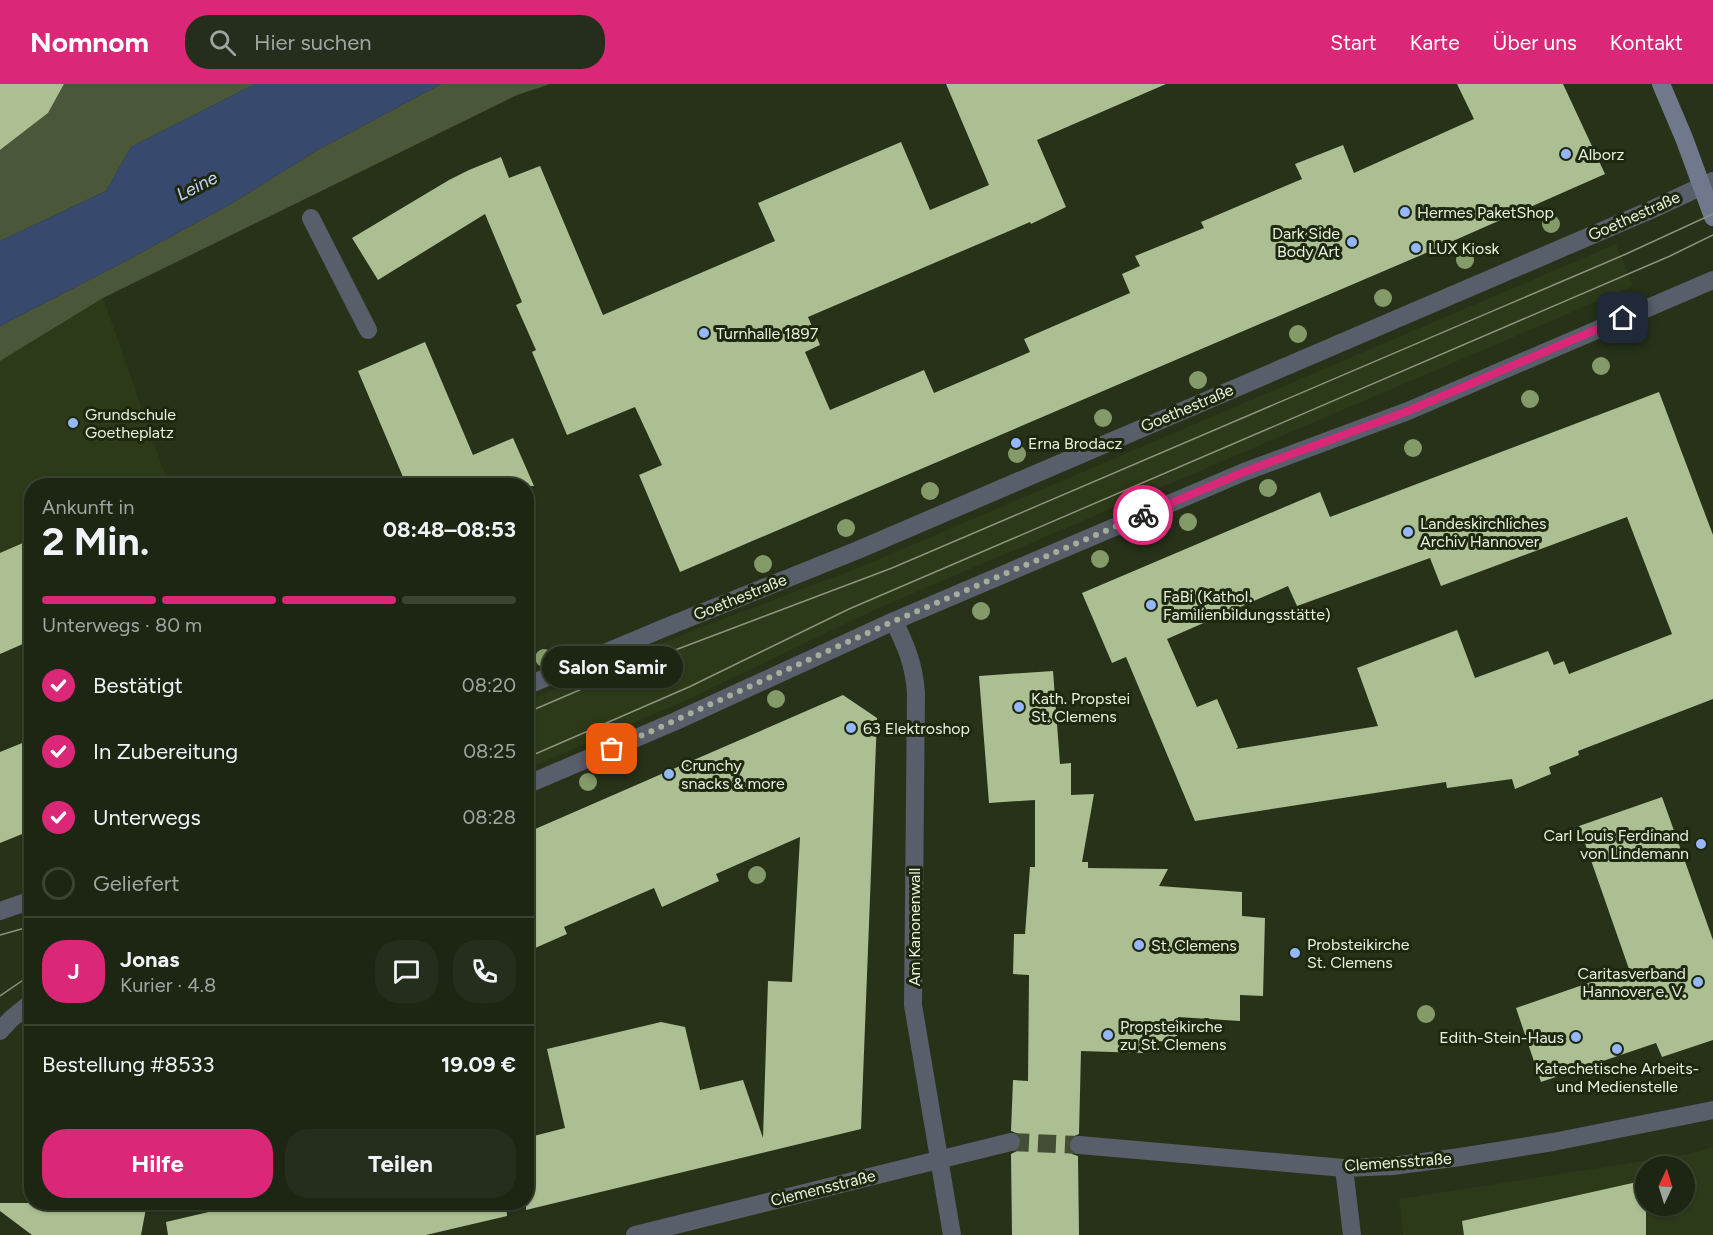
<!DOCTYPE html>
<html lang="de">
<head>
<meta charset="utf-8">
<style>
	body { margin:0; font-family:Figtree,sans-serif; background:#252e1c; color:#f1f3f6; height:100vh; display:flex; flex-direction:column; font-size:22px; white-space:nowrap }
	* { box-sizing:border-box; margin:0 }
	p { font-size:20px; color:#a0a5a0 }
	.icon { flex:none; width:33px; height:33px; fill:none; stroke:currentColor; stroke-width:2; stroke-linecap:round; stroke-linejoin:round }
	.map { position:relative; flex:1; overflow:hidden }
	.sheet { position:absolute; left:24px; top:394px; width:510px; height:732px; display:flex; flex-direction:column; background:#1d2613; border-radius:24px; box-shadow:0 2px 4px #0004,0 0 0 2px #3b4333 }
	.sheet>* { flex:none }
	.needle { width:39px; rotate:4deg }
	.buttons { position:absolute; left:1635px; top:1072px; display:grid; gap:12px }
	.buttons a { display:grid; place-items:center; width:60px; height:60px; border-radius:50%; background:#1d2613; box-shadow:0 2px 4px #0004,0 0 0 2px #3b4333; font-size:30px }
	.pin { position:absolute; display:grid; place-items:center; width:51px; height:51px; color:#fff; margin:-26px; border-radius:12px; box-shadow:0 3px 9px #0006 }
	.courier { position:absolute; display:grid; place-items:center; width:60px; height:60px; margin:-30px; border:4px solid #db2777; border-radius:50%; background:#fff; color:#222; box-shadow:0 2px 8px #0007 }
	.bubble { position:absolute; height:42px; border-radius:21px; background:#1d2613; box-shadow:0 2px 4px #0004,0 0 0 2px #3b4333; font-size:20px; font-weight:700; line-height:42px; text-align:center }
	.headline em { font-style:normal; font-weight:700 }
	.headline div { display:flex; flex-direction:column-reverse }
	.headline { display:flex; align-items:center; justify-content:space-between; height:102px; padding:0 18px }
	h1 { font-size:39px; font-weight:700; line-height:45px }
	.bar { display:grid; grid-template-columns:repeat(4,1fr); gap:9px 6px; align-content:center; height:72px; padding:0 18px }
	.bar i { height:8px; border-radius:4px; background:#3b4333 }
	.bar .on { background:#db2777 }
	.bar p { grid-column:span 4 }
	.line { display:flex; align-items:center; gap:15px; padding:0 18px; border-top:2px solid #3b4333 }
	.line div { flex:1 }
	.round { display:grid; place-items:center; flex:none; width:63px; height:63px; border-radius:24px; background:#252e1c }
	ol { padding:0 18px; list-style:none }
	li { display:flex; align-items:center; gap:18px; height:66px }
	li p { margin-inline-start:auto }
	li .icon { padding:6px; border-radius:50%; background:#db2777; color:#fff; stroke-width:4 }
	li:last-child { color:#a0a5a0 }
	li i { width:33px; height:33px; border:3px solid #3b4333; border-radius:50% }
	.cta { display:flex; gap:12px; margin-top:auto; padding:12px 18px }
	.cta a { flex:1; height:69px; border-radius:24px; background:#db2777; color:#fff; font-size:24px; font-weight:700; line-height:69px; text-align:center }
	.cta a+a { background:#252e1c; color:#f1f3f6 }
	header { display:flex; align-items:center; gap:36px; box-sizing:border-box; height:84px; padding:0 30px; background:#db2777; color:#fff }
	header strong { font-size:28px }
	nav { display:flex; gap:33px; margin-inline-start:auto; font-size:21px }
	.search { width:420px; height:54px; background:#252e1c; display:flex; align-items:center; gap:15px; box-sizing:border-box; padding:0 21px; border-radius:24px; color:#a0a5a0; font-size:22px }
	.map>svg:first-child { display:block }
	.built { fill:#2d3a19; fill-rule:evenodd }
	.green { fill:#4a5739 }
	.water { fill:#37496d }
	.building { fill:#abbf93; fill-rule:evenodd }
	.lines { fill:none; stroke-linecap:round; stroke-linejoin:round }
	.minor-tunnel { stroke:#444e37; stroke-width:18; stroke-dasharray:18 9; stroke-linecap:butt }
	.service { stroke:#585e6a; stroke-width:18 }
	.minor { stroke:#585e6a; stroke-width:18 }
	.tertiary { stroke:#585e6a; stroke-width:18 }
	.secondary { stroke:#70798c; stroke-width:18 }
	.tram { stroke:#8a947f; stroke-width:1.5 }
	.tree { fill:#849a69 }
	.done { stroke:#a4ae9a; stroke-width:6; stroke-dasharray:0 10.8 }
	.route { stroke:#db2777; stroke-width:8 }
	.poi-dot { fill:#94b7fd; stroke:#1e280f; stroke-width:2 }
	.labels { text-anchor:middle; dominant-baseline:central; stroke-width:6; stroke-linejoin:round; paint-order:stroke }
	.poi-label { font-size:16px; fill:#e8f0e0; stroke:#1e280f; text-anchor:start }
	.street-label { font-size:16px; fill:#e8f0e0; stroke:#1e280f }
	.water-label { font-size:18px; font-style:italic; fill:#c3d6fc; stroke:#1e280f }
</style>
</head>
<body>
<header>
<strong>Nomnom</strong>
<div class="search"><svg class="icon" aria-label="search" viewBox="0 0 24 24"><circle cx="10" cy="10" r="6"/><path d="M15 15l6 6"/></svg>Hier suchen</div>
<nav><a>Start</a><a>Karte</a><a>Über uns</a><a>Kontakt</a></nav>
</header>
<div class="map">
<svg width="1713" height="1151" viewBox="0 0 1713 1151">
	<rect width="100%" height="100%" fill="#273219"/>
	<g class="built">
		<polygon points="1616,160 1633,202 874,526 691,614 527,685 527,617 691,547 858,484"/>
		<polygon points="103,214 169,402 32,402 31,518 0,532 0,277"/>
		<path d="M1713,1063V1151H1403L1399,1115L1689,1070ZM1646,1083H1684V1122H1646Z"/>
	</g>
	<g class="green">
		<polygon points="64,0 255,0 131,63 106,107 0,157 0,66 48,29"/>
		<polygon points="441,0 550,0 517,11 103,214 0,277 0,242 122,179 229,121 316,67"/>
	</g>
	<polygon class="water" points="255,0 441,0 316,67 229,121 122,179 0,242 0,157 106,107 131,63"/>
	<g class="building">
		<polygon points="0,0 64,0 48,29 0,66"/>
		<polygon points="946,0 1166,0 1037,56 1066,123 1031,140 1030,138 808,233 820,261 805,268 830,326 924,286 934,309 1030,268 1024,255 1130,209 1122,190 1140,182 1135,172 1204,144 1201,138 1302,95 1295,80 1343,61 1354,89 1474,35 1457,0 1563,0 1605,90 1419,172 680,488 639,391 662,381 635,323 567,351 532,268 536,266 516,221 522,218 485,130 378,196 352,154 449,96 469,86 501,73 509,94 540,82 603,231 775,157 758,119 901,58 930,126 989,101"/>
		<polygon points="425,258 473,371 513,354 534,402 402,402 406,400 358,287"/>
		<path d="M1659,308L1713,451V615L1578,667L1579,671L1549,683L1551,690L1515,705L1512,695L1447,704L1446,698L1195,737L1126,573L1112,579L1082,509L1320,408L1330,433ZM1627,433L1672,550L1569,590L1564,577L1554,581L1548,567L1475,594L1457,546L1357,584L1378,642L1236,665L1238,663L1217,615L1197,623L1167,555L1288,502L1297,522L1430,474L1441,502Z"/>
		<polygon points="32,455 32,556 0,570 0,469"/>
		<polygon points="1053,587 1060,680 1071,679 1071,711 1094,710 1082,778 1088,778 1088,784 1168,785 1159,802 1242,808 1242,832 1265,834 1263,912 1240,911 1240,937 1178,933 1177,953 1172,953 1172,958 1143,956 1143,969 1081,967 1079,1050 1070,1054 1068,1061 1072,1070 1078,1072 1079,1151 1012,1151 1011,1070 1019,1066 1022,1056 1019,1050 1011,1047 1013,996 1028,997 1029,891 1013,890 1014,850 1025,850 1030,783 1035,783 1035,716 989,719 979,592"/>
		<polygon points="843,611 877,634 861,1045 526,1126 526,1054 565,1044 547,965 661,938 685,943 700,1006 743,996 763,1054 768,897 792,898 800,753 716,790 719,797 662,823 654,804 564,843 567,850 526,868 526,749"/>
		<polygon points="32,655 32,746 0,759 0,668"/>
		<polygon points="1662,713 1713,856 1713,956 1662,973 1656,959 1541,998 1516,924 1629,885 1579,742"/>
		<polygon points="1646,1096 1646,1151 1464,1151 1462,1137"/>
		<polygon points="0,1119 147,1119 141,1151 32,1151 0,1127"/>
		<polygon points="247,1119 506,1119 507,1132 426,1151 168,1151 166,1138"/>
	</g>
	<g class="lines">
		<polyline class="minor-tunnel" points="1011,1058 1079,1061"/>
		<polyline class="service" points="311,134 368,246"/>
		<g class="minor">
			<path d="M894,537C906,562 914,580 916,609L913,921L952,1151"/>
			<polyline points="1079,1061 1344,1084 1393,1082 1460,1073 1553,1058 1713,1026"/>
			<polyline points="1344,1084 1352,1151"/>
			<polyline points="635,1151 1011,1058"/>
		</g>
		<g class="tertiary">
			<polyline points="526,602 664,544 858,466 1653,125 1713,97"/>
			<polyline points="526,701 676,637 894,537 1244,388 1408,327 1713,196"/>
			<polyline points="0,827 32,816"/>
			<polyline points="0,947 11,935 32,918"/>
		</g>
		<polyline class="secondary" points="1661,0 1684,54 1713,133"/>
		<g class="tram">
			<polyline points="526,629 654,574 892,484 1626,170 1713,130"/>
			<polyline points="526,674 689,603 849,525 1670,172 1713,151"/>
			<polyline points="0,851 32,842"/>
			<polyline points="0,912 32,890"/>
		</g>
	</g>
	<g class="tree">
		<circle cx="1551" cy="140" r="9"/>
		<circle cx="1465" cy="176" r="9"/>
		<circle cx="1383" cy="214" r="9"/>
		<circle cx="1298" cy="250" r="9"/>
		<circle cx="1601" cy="282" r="9"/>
		<circle cx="1198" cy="296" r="9"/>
		<circle cx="1530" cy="315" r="9"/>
		<circle cx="1103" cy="334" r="9"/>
		<circle cx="1413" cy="364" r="9"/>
		<circle cx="1017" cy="370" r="9"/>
		<circle cx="1268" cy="404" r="9"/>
		<circle cx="930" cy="407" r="9"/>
		<circle cx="1188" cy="438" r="9"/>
		<circle cx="846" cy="444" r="9"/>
		<circle cx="1100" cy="475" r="9"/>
		<circle cx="763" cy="480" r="9"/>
		<circle cx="981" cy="527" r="9"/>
		<circle cx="544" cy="574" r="9"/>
		<circle cx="776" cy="615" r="9"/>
		<circle cx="588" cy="698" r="9"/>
		<circle cx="757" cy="791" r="9"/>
		<circle cx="1426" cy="930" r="9"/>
	</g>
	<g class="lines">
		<polyline class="done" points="612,665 894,537 1143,431"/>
		<polyline class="route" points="1143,431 1244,388 1408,327 1623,234"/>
	</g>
	<g class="poi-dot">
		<circle cx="1566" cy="70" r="6"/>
		<circle cx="1405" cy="128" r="6"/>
		<circle cx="1352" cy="158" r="6"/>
		<circle cx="1416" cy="164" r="6"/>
		<circle cx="704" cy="249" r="6"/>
		<circle cx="73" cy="339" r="6"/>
		<circle cx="1016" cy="359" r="6"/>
		<circle cx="1408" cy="448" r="6"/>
		<circle cx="1151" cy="521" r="6"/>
		<circle cx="1019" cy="623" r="6"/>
		<circle cx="851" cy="644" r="6"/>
		<circle cx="669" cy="690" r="6"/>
		<circle cx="1701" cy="760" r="6"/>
		<circle cx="1139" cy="861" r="6"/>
		<circle cx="1295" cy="869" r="6"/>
		<circle cx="1698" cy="898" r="6"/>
		<circle cx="1108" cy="951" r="6"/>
		<circle cx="1576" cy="953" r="6"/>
		<circle cx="1617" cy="965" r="6"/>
	</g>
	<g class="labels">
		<g class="poi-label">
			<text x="1578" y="70">Alborz</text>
			<text x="1417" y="128">Hermes PaketShop</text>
			<text x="1340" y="149" text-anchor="end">Dark Side<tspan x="1340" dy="18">Body Art</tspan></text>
			<text x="1428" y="164">LUX Kiosk</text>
			<text x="716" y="249">Turnhalle 1897</text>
			<text x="85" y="330">Grundschule<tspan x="85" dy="18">Goetheplatz</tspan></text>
			<text x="1028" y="359">Erna Brodacz</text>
			<text x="1420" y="439">Landeskirchliches<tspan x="1420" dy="18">Archiv Hannover</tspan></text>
			<text x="1163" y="512">FaBi (Kathol.<tspan x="1163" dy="18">Familienbildungsstätte)</tspan></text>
			<text x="1031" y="614">Kath. Propstei<tspan x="1031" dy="18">St. Clemens</tspan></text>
			<text x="863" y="644">63 Elektroshop</text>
			<text x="681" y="681">Crunchy<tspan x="681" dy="18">snacks &amp; more</tspan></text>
			<text x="1689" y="751" text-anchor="end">Carl Louis Ferdinand<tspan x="1689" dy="18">von Lindemann</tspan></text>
			<text x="1307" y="860">Probsteikirche<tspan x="1307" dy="18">St. Clemens</tspan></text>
			<text x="1151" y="861">St. Clemens</text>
			<text x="1686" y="889" text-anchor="end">Caritasverband<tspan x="1686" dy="18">Hannover e. V.</tspan></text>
			<text x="1120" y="942">Propsteikirche<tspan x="1120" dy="18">zu St. Clemens</tspan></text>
			<text x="1564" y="953" text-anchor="end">Edith-Stein-Haus</text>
			<text x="1617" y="984" text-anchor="middle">Katechetische Arbeits-<tspan x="1617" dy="18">und Medienstelle</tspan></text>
		</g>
		<g class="street-label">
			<text transform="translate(1634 132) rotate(-24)">Goethestraße</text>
			<text transform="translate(1187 324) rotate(-23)">Goethestraße</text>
			<text transform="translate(740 513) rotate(-22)">Goethestraße</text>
			<text transform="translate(914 843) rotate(-90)">Am Kanonenwall</text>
			<text transform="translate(1398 1078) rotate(-4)">Clemensstraße</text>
			<text transform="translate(823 1104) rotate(-14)">Clemensstraße</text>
		</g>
		<g class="water-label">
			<text transform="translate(197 102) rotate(-27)">Leine</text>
		</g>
	</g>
</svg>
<div class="buttons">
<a><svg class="needle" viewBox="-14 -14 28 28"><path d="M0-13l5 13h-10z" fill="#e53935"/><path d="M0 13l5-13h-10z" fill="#a0a5a0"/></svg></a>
</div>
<div class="pin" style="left:612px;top:665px;background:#ea580c"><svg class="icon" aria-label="bag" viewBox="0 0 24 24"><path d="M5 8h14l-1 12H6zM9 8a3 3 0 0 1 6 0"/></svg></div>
<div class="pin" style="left:1623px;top:234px;background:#1f2937"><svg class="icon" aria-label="home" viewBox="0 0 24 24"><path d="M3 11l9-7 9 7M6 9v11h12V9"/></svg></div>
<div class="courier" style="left:1143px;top:431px"><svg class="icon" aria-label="bike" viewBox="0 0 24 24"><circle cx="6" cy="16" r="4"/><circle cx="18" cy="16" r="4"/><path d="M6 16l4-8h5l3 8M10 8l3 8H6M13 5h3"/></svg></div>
<div class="bubble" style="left:542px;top:562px;width:141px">Salon Samir</div>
<section class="sheet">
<div class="headline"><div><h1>2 Min.</h1><p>Ankunft in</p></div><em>08:48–08:53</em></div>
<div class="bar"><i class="on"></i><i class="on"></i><i class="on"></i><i></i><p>Unterwegs · 80 m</p></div>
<ol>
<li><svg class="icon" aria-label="check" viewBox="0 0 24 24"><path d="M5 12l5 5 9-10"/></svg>Bestätigt<p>08:20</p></li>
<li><svg class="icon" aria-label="check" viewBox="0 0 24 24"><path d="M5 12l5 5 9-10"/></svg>In Zubereitung<p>08:25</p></li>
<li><svg class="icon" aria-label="check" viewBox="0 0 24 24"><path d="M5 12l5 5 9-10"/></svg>Unterwegs<p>08:28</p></li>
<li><i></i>Geliefert</li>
</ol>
<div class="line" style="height:108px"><b class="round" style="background:#db2777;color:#fff">J</b><div><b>Jonas</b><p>Kurier · 4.8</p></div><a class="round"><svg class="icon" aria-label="chat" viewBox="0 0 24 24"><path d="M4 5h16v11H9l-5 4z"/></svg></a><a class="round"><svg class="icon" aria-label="phone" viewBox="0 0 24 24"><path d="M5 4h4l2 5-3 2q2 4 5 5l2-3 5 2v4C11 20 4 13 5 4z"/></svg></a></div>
<div class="line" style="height:78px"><div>Bestellung #8533</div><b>19.09 €</b></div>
<div class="cta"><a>Hilfe</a><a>Teilen</a></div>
</section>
</div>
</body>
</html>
